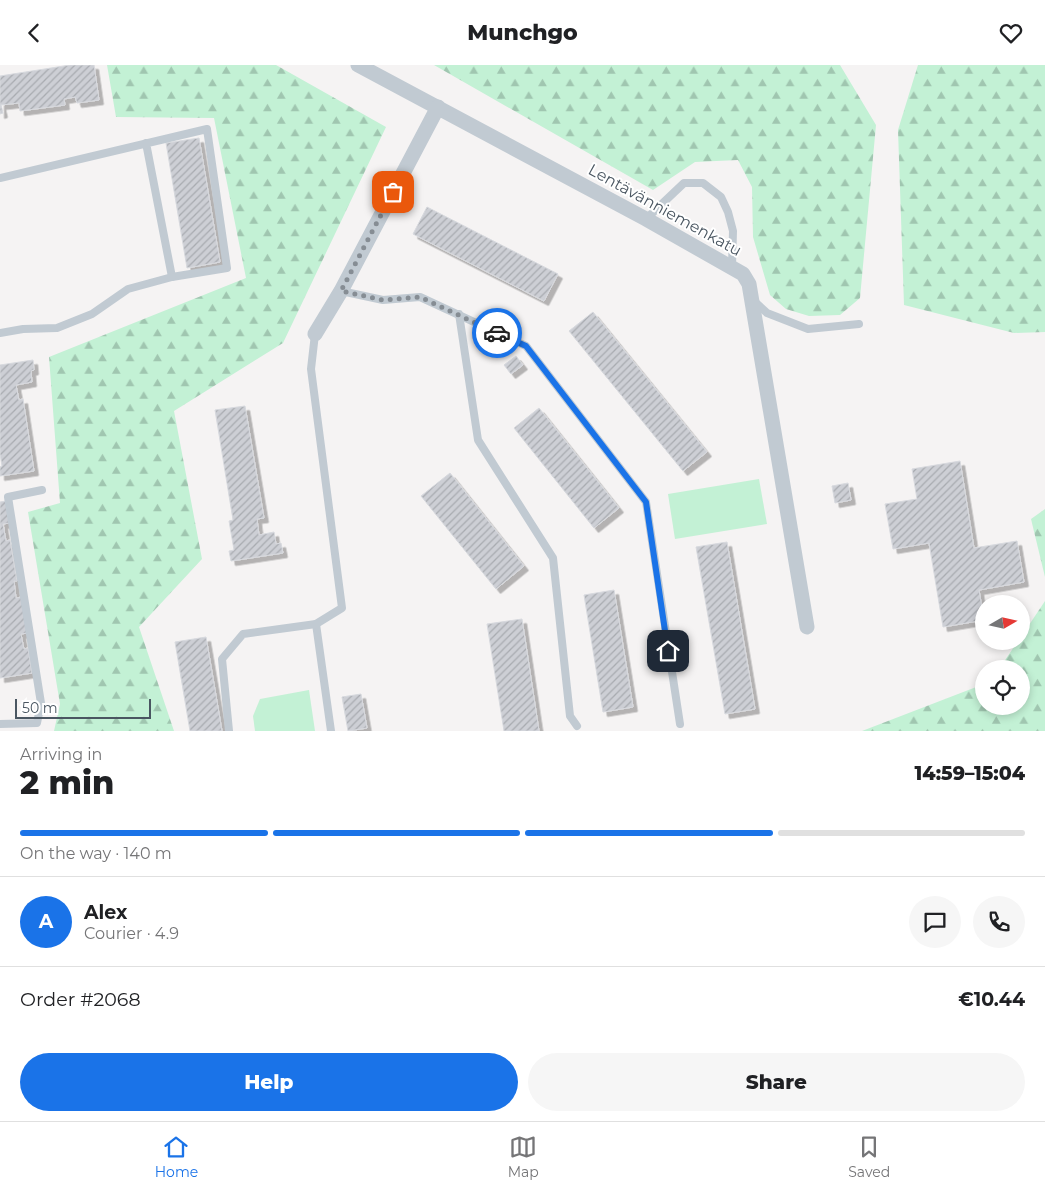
<!DOCTYPE html>
<html lang="en">
<head>
<meta charset="utf-8">
<style>
	body { margin:0; font-family:Montserrat,sans-serif; background:#f6f6f6; color:#202124; height:100vh; display:flex; flex-direction:column; font-size:19px; white-space:nowrap }
	* { box-sizing:border-box; margin:0 }
	p { font-size:16px; color:#757577 }
	.icon { flex:none; width:28px; height:28px; fill:none; stroke:currentColor; stroke-width:2; stroke-linecap:round; stroke-linejoin:round }
	.map { position:relative; height:666px; overflow:hidden }
	.drawer { display:flex; flex-direction:column; background:#fff; flex:1 }
	.drawer>* { flex:none }
	.needle { width:32px; rotate:81deg }
	.buttons { position:absolute; left:975px; top:530px; display:grid; gap:10px }
	.buttons a { display:grid; place-items:center; width:55px; height:55px; border-radius:50%; background:#fff; box-shadow:0 2px 8px #0003; font-size:25px }
	.scale { position:absolute; left:15px; bottom:12px; width:136px; box-sizing:border-box; padding-left:5px; border:2px solid #4a5661; border-top:0; font-size:14px; line-height:18px; white-space:nowrap; color:#4a5661; -webkit-text-stroke:4px #fff; paint-order:stroke }
	.pin { position:absolute; display:grid; place-items:center; width:42px; height:42px; color:#fff; margin:-21px; border-radius:10px; box-shadow:0 2px 8px #0006 }
	.courier { position:absolute; display:grid; place-items:center; width:50px; height:50px; margin:-25px; border:4px solid #1a73e8; border-radius:50%; background:#fff; color:#222; box-shadow:0 1px 6px #0007 }
	.overview em { font-style:normal; font-weight:800 }
	.overview div { display:flex; flex-direction:column-reverse }
	.overview { display:flex; align-items:center; justify-content:space-between; height:85px; padding:0 20px }
	h1 { font-size:32px; font-weight:800; line-height:38px }
	.bar { display:grid; grid-template-columns:repeat(4,1fr); gap:8px 5px; align-content:center; height:60px; padding:0 20px }
	.bar i { height:6px; border-radius:4px; background:#e0e0e0 }
	.bar .current { background:#1a73e8 }
	.bar p { grid-column:span 4 }
	.line { display:flex; align-items:center; gap:12px; padding:0 20px; border-top:1px solid #e0e0e0 }
	.line div { flex:1 }
	.round { display:grid; place-items:center; flex:none; width:52px; height:52px; border-radius:26px; background:#f6f6f6 }
	.cta { display:flex; gap:10px; margin-top:auto; padding:10px 20px }
	.cta a { flex:1; height:58px; border-radius:30px; background:#1a73e8; color:#fff; font-size:20px; font-weight:800; line-height:58px; text-align:center }
	.cta a+a { background:#f6f6f6; color:#202124 }
	header { display:flex; justify-content:space-between; align-items:center; height:65px; padding:0 20px; background:#fff; font-size:22px; font-weight:800 }
	.dock { display:flex; justify-content:space-around; align-items:center; height:70px; border-top:1px solid #e0e0e0; background:#fff; font-size:14px; color:#757577 }
	.dock a { display:grid; justify-items:center; gap:2px }
	.dock .current { color:#1a73e8 }
	.map>svg:first-child { display:block }
	.green { fill:#c3f1d5 }
	.forest { fill:url(#forest-firs) }
	.building { fill:url(#building-hatch); stroke:#d7d9de; filter:url(#shadow) }
	.lines { fill:none; stroke-linecap:round; stroke-linejoin:round }
	.lane { stroke:#c1cad2; stroke-width:8 }
	.street { stroke:#c1cad2; stroke-width:15 }
	.done { stroke:#868d94; stroke-width:5; stroke-dasharray:0 9 }
	.route { stroke:#1a73e8; stroke-width:6 }
	.labels { text-anchor:middle; dominant-baseline:central; stroke-width:4; stroke-linejoin:round; paint-order:stroke }
	.street-label { font-size:16px; fill:#4a5661; stroke:#fff }
</style>
</head>
<body>
<header><svg class="icon" aria-label="back" viewBox="0 0 24 24"><path d="M15 5l-7 7 7 7"/></svg>Munchgo<svg class="icon" aria-label="heart" viewBox="0 0 24 24"><path d="M12 20l-8-8c-3-5 5-10 8-4 3-6 11-1 8 4z"/></svg></header>
<div class="map">
<svg width="1045" height="666" viewBox="0 0 1045 666">
	<defs>
		<pattern id="forest-firs" width="22" height="20" patternUnits="userSpaceOnUse" patternTransform="scale(1.25)"><rect width="22" height="20" fill="#c3f1d5"/><path d="M5 1l3.5 6h-7zM16 11l3.5 6h-7z" fill="#a0c6b0"/></pattern>
		<pattern id="building-hatch" width="6" height="6" patternUnits="userSpaceOnUse" patternTransform="scale(1.25)"><rect width="6" height="6" fill="#cdcfd5"/><path d="M-1 1l2-2M0 6l6-6M5 7l2-2" fill="none" stroke="#a8abb0"/></pattern>
		<filter id="shadow"><feDropShadow dx="4.5" dy="4.5" stdDeviation="0" flood-color="#0004"/></filter>
	</defs>
	<rect width="100%" height="100%" fill="#f5f3f3"/>
	<g class="green">
		<polygon points="759,414 767,459 675,474 668,429"/>
		<polygon points="309,625 315,666 255,666 253,651 260,634"/>
	</g>
	<g class="forest">
		<polygon points="107,0 276,0 386,62 283,278 174,346 202,494 139,562 174,666 54,666 60,639 28,447 60,438 49,292 246,213 214,53 116,52"/>
		<polygon points="434,0 840,0 876,60 860,233 840,250 809,251 786,244 770,230 753,172 752,122 738,95 695,97 653,125"/>
		<polygon points="918,0 1045,0 1045,267 1014,268 904,240 898,65"/>
		<polygon points="1045,444 1045,512 1031,454"/>
		<polygon points="1045,536 1045,666 862,666 984,619 984,641 1021,641 1021,604 999,604 1018,576 1021,576 1021,572"/>
	</g>
	<g class="building">
		<polygon points="70,0 94,0 99,35 77,38 75,32 64,34 65,40 20,46 19,38 1,40 3,48 0,49 0,11"/>
		<polygon points="199,73 220,197 187,203 166,78"/>
		<polygon points="427,142 558,209 544,236 413,169"/>
		<polygon points="593,247 707,387 683,406 569,266"/>
		<polygon points="516,291 523,300 511,309 504,300"/>
		<polygon points="33,295 34,305 31,306 32,317 16,320 19,335 23,334 34,406 0,411 0,402 2,401 0,389 0,300"/>
		<polygon points="245,341 264,453 257,454 259,470 274,467 276,479 281,478 283,488 231,496 229,486 234,485 229,456 233,455 215,345"/>
		<polygon points="539,343 619,443 594,463 514,363"/>
		<polygon points="960,396 974,483 1017,476 1024,517 979,525 984,555 943,562 929,478 893,484 885,439 917,434 912,404"/>
		<polygon points="450,408 524,501 496,524 421,431"/>
		<polygon points="848,418 851,435 835,438 832,421"/>
		<polygon points="6,436 9,458 3,459 6,476 10,475 17,516 14,516 16,533 22,532 27,568 21,569 24,584 28,583 32,608 0,613 0,437"/>
		<polygon points="727,477 755,644 725,649 696,482"/>
		<polygon points="614,525 633,642 603,647 584,530"/>
		<polygon points="522,554 539,666 504,666 487,559"/>
		<polygon points="206,572 222,666 190,666 175,577"/>
		<polygon points="361,629 367,663 348,666 342,632"/>
	</g>
	<g class="lines">
		<g class="lane">
			<path d="M0,113C69,96 138,80 207,64L227,203L172,212L146,78"/>
			<polyline points="646,154 684,118 703,118 721,132 728,147 733,166 732,201"/>
			<polyline points="341,226 383,235 420,232 526,281 646,437 680,659"/>
			<polyline points="754,236 767,248 808,264 859,259"/>
			<polyline points="459,249 478,375 553,493 570,651 577,661"/>
			<polyline points="0,268 23,264 57,263 92,249 128,224 172,212"/>
			<polyline points="316,559 331,666"/>
			<polyline points="0,659 37,658 41,638 8,432 42,425"/>
			<polyline points="229,666 222,594 243,569 316,559 342,543 311,304 315,269"/>
		</g>
		<g class="street">
			<polyline points="358,0 646,154 743,209 749,219 807,562"/>
			<polyline points="315,269 341,226 438,42"/>
		</g>
	</g>
	<g class="lines">
		<polyline class="done" points="393,127 341,226 383,235 420,232 497,268"/>
		<polyline class="route" points="497,268 526,281 646,437 668,586"/>
	</g>
	<g class="labels">
		<g class="street-label">
			<text transform="translate(665 145) rotate(29)">Lentävänniemenkatu</text>
		</g>
	</g>
</svg>
<div class="buttons">
<a><svg class="needle" viewBox="-14 -14 28 28"><path d="M0-13l5 13h-10z" fill="#e53935"/><path d="M0 13l5-13h-10z" fill="#757577"/></svg></a>
<a><svg class="icon" aria-label="locate" viewBox="0 0 24 24"><circle cx="12" cy="12" r="6"/><path d="M12 2v4M12 18v4M2 12h4M18 12h4"/></svg></a>
</div>
<div class="scale">50 m</div>
<div class="pin" style="left:393px;top:127px;background:#ea580c"><svg class="icon" aria-label="bag" viewBox="0 0 24 24"><path d="M5 8h14l-1 12H6zM9 8a3 3 0 0 1 6 0"/></svg></div>
<div class="pin" style="left:668px;top:586px;background:#1f2937"><svg class="icon" aria-label="home" viewBox="0 0 24 24"><path d="M3 11l9-7 9 7M6 9v11h12V9"/></svg></div>
<div class="courier" style="left:497px;top:268px"><svg class="icon" aria-label="car" viewBox="0 0 24 24"><path d="M5 17H2v-5l4-1 3-4h7l3 4 3 1v5h-3M9 17h6M6 11h13"/><circle cx="7" cy="17" r="2"/><circle cx="17" cy="17" r="2"/></svg></div>
</div>
<section class="drawer">
<div class="overview"><div><h1>2 min</h1><p>Arriving in</p></div><em>14:59–15:04</em></div>
<div class="bar"><i class="current"></i><i class="current"></i><i class="current"></i><i></i><p>On the way · 140 m</p></div>
<div class="line" style="height:90px"><b class="round" style="background:#1a73e8;color:#fff">A</b><div><b>Alex</b><p>Courier · 4.9</p></div><a class="round"><svg class="icon" aria-label="chat" viewBox="0 0 24 24"><path d="M4 5h16v11H9l-5 4z"/></svg></a><a class="round"><svg class="icon" aria-label="phone" viewBox="0 0 24 24"><path d="M5 4h4l2 5-3 2q2 4 5 5l2-3 5 2v4C11 20 4 13 5 4z"/></svg></a></div>
<div class="line" style="height:65px"><div>Order #2068</div><b>€10.44</b></div>
<div class="cta"><a>Help</a><a>Share</a></div>
</section>
<nav class="dock">
<a class="current"><svg class="icon" aria-label="home" viewBox="0 0 24 24"><path d="M3 11l9-7 9 7M6 9v11h12V9"/></svg>Home</a>
<a><svg class="icon" aria-label="map" viewBox="0 0 24 24"><path d="M3 6l6-2 6 2 6-2v14l-6 2-6-2-6 2zM9 4v14M15 6v14"/></svg>Map</a>
<a><svg class="icon" aria-label="saved" viewBox="0 0 24 24"><path d="M7 4h10v16l-5-4-5 4z"/></svg>Saved</a>
</nav>
</body>
</html>
